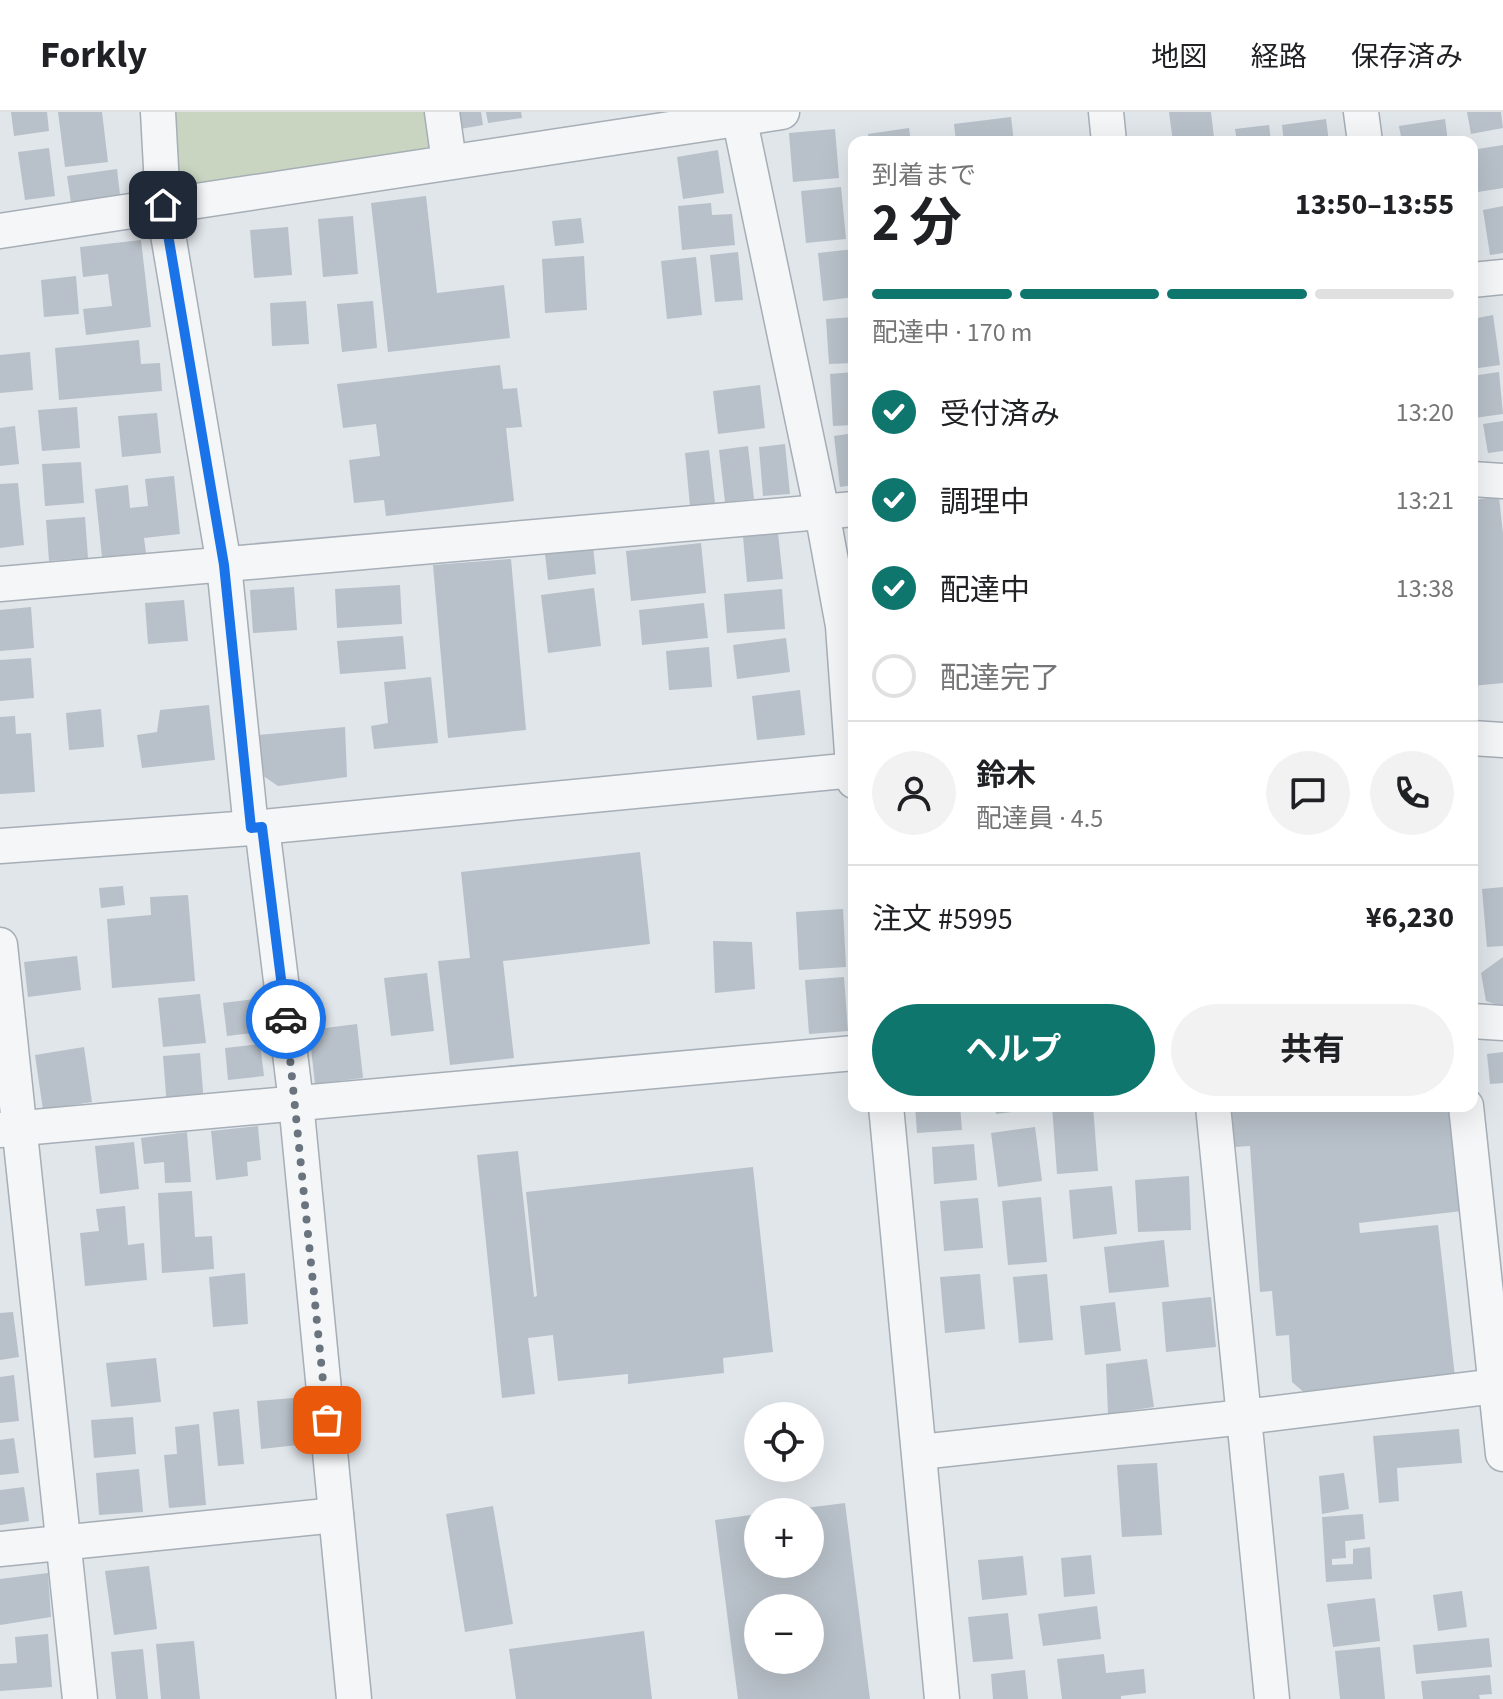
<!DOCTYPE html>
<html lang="ja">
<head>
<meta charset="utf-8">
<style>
	body { margin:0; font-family:"Source Sans 3","Noto Sans JP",sans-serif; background:#f2f2f2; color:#202124; height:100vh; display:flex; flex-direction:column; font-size:30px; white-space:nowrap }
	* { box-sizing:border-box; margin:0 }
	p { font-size:26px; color:#757577 }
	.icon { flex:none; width:44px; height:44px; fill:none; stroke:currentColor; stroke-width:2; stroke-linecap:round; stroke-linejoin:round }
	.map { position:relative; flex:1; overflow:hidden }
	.drawer { position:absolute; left:848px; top:24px; width:630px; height:976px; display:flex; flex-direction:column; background:#fff; border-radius:16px; box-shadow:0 8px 32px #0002 }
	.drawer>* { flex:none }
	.tools { position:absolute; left:744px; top:1290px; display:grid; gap:16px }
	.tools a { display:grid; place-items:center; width:80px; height:80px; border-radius:50%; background:#fff; box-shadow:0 8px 32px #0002; font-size:40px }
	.pin { position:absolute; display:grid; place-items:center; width:68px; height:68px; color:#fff; margin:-34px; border-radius:16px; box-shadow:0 4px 12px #0006 }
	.courier { position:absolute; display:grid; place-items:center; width:80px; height:80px; margin:-40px; border:6px solid #1a73e8; border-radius:50%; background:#fff; color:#222; box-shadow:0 2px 10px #0007 }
	.headline em { font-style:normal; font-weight:700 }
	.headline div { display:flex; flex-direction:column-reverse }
	.headline { display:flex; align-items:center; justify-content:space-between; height:136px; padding:0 24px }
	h1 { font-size:52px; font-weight:700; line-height:60px }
	.bar { display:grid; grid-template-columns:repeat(4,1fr); gap:12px 8px; align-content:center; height:96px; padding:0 24px }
	.bar i { height:10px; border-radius:6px; background:#e0e0e0 }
	.bar .selected { background:#0f766e }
	.bar p { grid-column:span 4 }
	.line { display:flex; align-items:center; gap:20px; padding:0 24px; border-top:2px solid #e0e0e0 }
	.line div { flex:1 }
	.round { display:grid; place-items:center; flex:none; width:84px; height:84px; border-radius:42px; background:#f2f2f2 }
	ol { padding:0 24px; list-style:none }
	li { display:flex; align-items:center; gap:24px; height:88px }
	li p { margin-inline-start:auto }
	li .icon { padding:8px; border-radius:50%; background:#0f766e; color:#fff; stroke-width:4 }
	li:last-child { color:#757577 }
	li i { width:44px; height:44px; border:4px solid #e0e0e0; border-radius:50% }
	.cta { display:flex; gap:16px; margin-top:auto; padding:16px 24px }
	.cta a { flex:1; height:92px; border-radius:48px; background:#0f766e; color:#fff; font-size:32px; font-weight:700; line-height:92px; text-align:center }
	.cta a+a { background:#f2f2f2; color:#202124 }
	header { display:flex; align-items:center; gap:48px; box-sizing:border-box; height:112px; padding:0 40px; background:#fff; border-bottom:2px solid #e0e0e0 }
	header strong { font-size:38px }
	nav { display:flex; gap:44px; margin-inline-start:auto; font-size:28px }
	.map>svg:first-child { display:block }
	.green { fill:#c9d5c1 }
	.building { fill:#b8c0c9; fill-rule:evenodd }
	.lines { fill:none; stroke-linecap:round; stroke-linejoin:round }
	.minor-casing { stroke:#a6aeb6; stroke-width:37 }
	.minor { stroke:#f4f6f8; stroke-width:34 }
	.done { stroke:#69747e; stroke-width:8; stroke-dasharray:0 14.4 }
	.route { stroke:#1a73e8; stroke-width:10 }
</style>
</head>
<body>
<header>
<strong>Forkly</strong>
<nav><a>地図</a><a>経路</a><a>保存済み</a></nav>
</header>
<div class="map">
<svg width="1503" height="1587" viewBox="0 0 1503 1587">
	<rect width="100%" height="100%" fill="#e1e6eb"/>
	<polygon class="green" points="158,0 442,0 449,50 182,91"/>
	<g class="building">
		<polygon points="11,0 47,0 49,19 14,24"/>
		<polygon points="58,0 102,0 108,50 65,55"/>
		<polygon points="446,0 481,0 483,13 449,19"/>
		<polygon points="486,0 521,0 522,6 488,11"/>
		<polygon points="1169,0 1211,0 1214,26 1173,30"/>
		<polygon points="1467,0 1501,0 1503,16 1471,22"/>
		<polygon points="1011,5 1014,30 956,30 954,12"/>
		<polygon points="1326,7 1329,30 1284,30 1282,13"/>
		<polygon points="1445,7 1448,30 1402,30 1399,14"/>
		<polygon points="1269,13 1271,30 1237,30 1235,17"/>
		<polygon points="909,16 911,30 869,30 868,22"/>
		<polygon points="835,17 839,66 793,70 789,21"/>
		<polygon points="1503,33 1503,76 1478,80 1472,38"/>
		<polygon points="49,36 55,84 25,88 18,40"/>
		<polygon points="718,38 724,81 683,87 677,45"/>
		<polygon points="117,57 120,83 71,90 67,64"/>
		<polygon points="841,75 846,127 806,131 801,79"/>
		<polygon points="426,84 437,181 504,173 510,226 388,240 371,91"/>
		<polygon points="711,91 712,103 732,102 735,133 682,138 678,94"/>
		<polygon points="1503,94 1503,141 1490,143 1483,98"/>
		<polygon points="353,104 358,162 323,165 318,107"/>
		<polygon points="581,106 584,131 555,134 552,109"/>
		<polygon points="288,115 292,163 254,166 250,118"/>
		<polygon points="141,128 151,215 86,223 83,197 112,194 108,162 83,165 80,135"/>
		<polygon points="854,137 854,185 823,189 818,141"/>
		<polygon points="738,140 743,188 715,190 710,143"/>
		<polygon points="584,144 587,198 545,201 542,147"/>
		<polygon points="696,145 702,203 667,207 661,149"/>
		<polygon points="76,164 79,202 44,205 41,168"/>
		<polygon points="306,189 309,232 272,234 270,191"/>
		<polygon points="373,189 377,236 342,240 337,192"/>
		<polygon points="1493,203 1500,253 1472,257 1472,207"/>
		<polygon points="854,205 854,251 829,252 826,207"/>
		<polygon points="139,228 141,252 160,251 162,279 59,288 55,236"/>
		<polygon points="30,240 33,278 0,281 0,243"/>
		<polygon points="500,253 503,277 517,276 522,315 506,316 514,389 386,404 384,388 354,391 349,348 380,344 376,312 343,316 337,272"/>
		<polygon points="854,260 854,313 833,314 830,262"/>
		<polygon points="1499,260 1503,302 1474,306 1472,264"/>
		<polygon points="760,273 765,316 718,322 713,279"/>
		<polygon points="77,295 80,336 42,339 38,298"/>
		<polygon points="157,301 161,341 122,345 118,304"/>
		<polygon points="1503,309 1503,339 1488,341 1483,312"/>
		<polygon points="15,314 19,352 0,354 0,316"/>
		<polygon points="854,321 854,373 840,375 834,324"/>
		<polygon points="785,332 790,382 763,384 759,335"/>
		<polygon points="748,334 754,387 725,390 719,338"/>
		<polygon points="709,338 715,391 690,394 685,341"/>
		<polygon points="81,350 84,391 45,394 42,352"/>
		<polygon points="174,364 180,422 144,426 146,441 102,445 95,377 128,373 130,396 148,394 145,367"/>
		<polygon points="18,371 24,433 0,436 0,372"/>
		<polygon points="1499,385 1503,422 1503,571 1472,574 1472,388"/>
		<polygon points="85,405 88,446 49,449 46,408"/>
		<polygon points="778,421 783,467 747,470 743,424"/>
		<polygon points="701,431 706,481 631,489 626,439"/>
		<polygon points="593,435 596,462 548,468 545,442"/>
		<polygon points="511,447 526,618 448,626 433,453"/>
		<polygon points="400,473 402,512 337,516 335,477"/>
		<polygon points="294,475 297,518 253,521 250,478"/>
		<polygon points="594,476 601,534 548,541 541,483"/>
		<polygon points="782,477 785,517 727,521 724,482"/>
		<polygon points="184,488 188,529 148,532 145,491"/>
		<polygon points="704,491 708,526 642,533 639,498"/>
		<polygon points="31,495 34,536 0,539 0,498"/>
		<polygon points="403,524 406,557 340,562 337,529"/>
		<polygon points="786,526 790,560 737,567 733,533"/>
		<polygon points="709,535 712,575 669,578 666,539"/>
		<polygon points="31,546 34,586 0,589 0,548"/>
		<polygon points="431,565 438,631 374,637 371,614 388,611 384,570"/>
		<polygon points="800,578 805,623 757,628 752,584"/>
		<polygon points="209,593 215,648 142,656 137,623 157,620 160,598"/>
		<polygon points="101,597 104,635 69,638 66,601"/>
		<polygon points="15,604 16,622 31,621 35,680 0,682 0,605"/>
		<polygon points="345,615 347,665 278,674 262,663 258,623"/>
		<polygon points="640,740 650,832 503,849 514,946 450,953 438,849 470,846 461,760"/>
		<polygon points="123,774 125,793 101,796 99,776"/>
		<polygon points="1503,775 1503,834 1487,835 1482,777"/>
		<polygon points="188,783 195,869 112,876 107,807 151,803 150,785"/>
		<polygon points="843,797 846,855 799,858 796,800"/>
		<polygon points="713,829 752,830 755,877 715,881"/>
		<polygon points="77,844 81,878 28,885 24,850"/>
		<polygon points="1503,845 1503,895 1486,889 1481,861"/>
		<polygon points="427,861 434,919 391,924 384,866"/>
		<polygon points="844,865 848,919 809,922 805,868"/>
		<polygon points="200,882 206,931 163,935 158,886"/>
		<polygon points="255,887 259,920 227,924 223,891"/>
		<polygon points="357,912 363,966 315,972 309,918"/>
		<polygon points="260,932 264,964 228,968 225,936"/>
		<polygon points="84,935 92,990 43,998 35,943"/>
		<polygon points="1503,940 1503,971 1490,972 1487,942"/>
		<polygon points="200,941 204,992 167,995 163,944"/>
		<polygon points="915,994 960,994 962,1018 917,1021"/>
		<polygon points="995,994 1037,994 1037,997 996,1002"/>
		<polygon points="1052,994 1093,994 1098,1059 1057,1062"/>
		<polygon points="1231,994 1451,994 1462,1099 1359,1111 1360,1121 1438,1113 1455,1265 1306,1282 1292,1270 1289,1223 1276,1224 1272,1179 1260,1180 1250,1034 1235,1035"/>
		<polygon points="258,1014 261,1048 247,1050 248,1064 216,1068 211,1019"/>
		<polygon points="1035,1015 1042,1069 998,1075 991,1021"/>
		<polygon points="187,1020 191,1070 165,1071 164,1050 144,1052 141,1026"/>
		<polygon points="134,1030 139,1077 100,1082 95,1034"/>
		<polygon points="974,1032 977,1068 934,1072 932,1035"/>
		<polygon points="518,1039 534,1185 537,1184 526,1080 753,1055 773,1240 723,1246 724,1261 628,1272 628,1262 558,1269 553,1223 528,1226 535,1282 502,1286 477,1043"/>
		<polygon points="1189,1064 1191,1118 1138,1120 1135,1068"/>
		<polygon points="1112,1074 1117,1122 1073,1127 1069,1078"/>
		<polygon points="192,1079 195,1125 212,1124 214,1157 162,1161 158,1081"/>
		<polygon points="1041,1085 1047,1150 1008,1153 1002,1089"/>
		<polygon points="978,1086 983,1136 944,1139 940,1089"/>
		<polygon points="125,1094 128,1133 144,1131 147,1168 85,1174 80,1121 99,1119 96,1097"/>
		<polygon points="1164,1128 1169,1175 1109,1181 1104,1135"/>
		<polygon points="245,1161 248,1212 213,1215 209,1165"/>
		<polygon points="980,1162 985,1217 945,1221 940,1165"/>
		<polygon points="1047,1162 1053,1228 1019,1231 1013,1165"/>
		<polygon points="1211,1185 1216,1235 1166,1240 1162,1190"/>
		<polygon points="1115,1190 1121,1239 1085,1243 1080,1194"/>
		<polygon points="13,1200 19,1245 0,1248 0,1201"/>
		<polygon points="156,1246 161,1290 111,1295 106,1251"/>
		<polygon points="1147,1247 1154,1295 1108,1302 1106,1252"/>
		<polygon points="14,1263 19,1309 0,1311 0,1265"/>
		<polygon points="293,1286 298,1333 261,1337 257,1289"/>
		<polygon points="239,1297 244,1352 218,1354 213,1300"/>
		<polygon points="133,1305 136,1342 94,1346 91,1308"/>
		<polygon points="199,1312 206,1393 169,1396 164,1343 177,1342 175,1315"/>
		<polygon points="1459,1317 1462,1351 1397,1356 1399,1389 1379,1391 1373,1324"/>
		<polygon points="14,1326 19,1361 0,1363 0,1328"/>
		<polygon points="1157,1351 1162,1423 1122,1425 1117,1353"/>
		<polygon points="139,1357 143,1400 99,1403 96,1361"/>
		<polygon points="1344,1361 1349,1397 1322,1402 1319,1364"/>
		<polygon points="24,1375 29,1409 0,1413 0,1378"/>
		<path d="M845,1391L870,1587H738L715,1408L758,1402V1452H810V1400L790,1398ZM758,1496H810V1548H758Z"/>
		<polygon points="493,1394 513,1512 465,1520 446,1402"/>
		<polygon points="1363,1402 1365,1427 1345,1429 1346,1446 1332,1447 1332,1453 1353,1452 1353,1437 1370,1435 1372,1467 1326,1470 1322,1405"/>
		<polygon points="1091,1443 1095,1482 1064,1485 1061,1446"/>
		<polygon points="1023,1444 1027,1483 982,1488 978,1448"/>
		<polygon points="149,1454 157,1517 114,1523 105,1459"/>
		<polygon points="48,1461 51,1505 0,1513 0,1467"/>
		<polygon points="1462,1479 1467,1515 1438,1519 1433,1483"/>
		<polygon points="1375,1486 1380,1529 1333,1535 1327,1492"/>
		<polygon points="1097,1494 1101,1527 1043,1534 1038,1502"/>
		<polygon points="1008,1501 1013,1547 973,1550 968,1505"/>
		<polygon points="644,1519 652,1587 516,1587 509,1537"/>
		<polygon points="48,1522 52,1575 0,1579 0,1552 17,1551 15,1525"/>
		<polygon points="1489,1526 1492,1555 1416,1562 1413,1533"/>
		<polygon points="194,1529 200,1587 161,1587 156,1532"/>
		<polygon points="1380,1535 1385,1587 1340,1587 1335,1539"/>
		<polygon points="143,1537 148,1587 116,1587 111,1540"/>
		<polygon points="1104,1542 1106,1561 1144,1557 1146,1581 1121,1584 1121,1587 1062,1587 1057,1547"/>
		<polygon points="1025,1558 1028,1587 993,1587 991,1562"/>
		<polygon points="1490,1563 1492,1582 1479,1583 1480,1587 1423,1587 1421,1569"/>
	</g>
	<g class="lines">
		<g class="minor-casing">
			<g id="minor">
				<polyline points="158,0 163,93 224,453 251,716"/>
				<polyline points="442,0 449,50"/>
				<polyline points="738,0 822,400 843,514 854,669"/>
				<polyline points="1106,0 1109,30"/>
				<polyline points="1361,0 1365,30"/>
				<polyline points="0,119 782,0"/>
				<polyline points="1472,168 1503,165"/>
				<polyline points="1472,367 1503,369"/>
				<polyline points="0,472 854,397"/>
				<polyline points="1472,626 1503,628"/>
				<polyline points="262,715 296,990 354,1587"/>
				<polyline points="0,734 251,716 854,658"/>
				<polyline points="0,833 80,1587"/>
				<polyline points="1472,909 1503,911"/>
				<polyline points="886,994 942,1587"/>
				<polyline points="1213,994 1272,1587"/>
				<polyline points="1466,994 1503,1342"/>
				<polyline points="0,1018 854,941"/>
				<polyline points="920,1340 1244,1305 1503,1273"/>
				<polyline points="0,1437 336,1403"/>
			</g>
		</g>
		<use href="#minor" class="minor"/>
	</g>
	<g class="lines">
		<polyline class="done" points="286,907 327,1308"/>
		<polyline class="route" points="163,93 224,453 251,716 262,715 286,907"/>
	</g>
</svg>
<div class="tools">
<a><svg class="icon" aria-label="locate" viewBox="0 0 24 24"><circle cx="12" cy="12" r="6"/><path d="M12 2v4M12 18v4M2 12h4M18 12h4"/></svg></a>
<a>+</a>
<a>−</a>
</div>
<div class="pin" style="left:327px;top:1308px;background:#ea580c"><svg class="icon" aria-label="bag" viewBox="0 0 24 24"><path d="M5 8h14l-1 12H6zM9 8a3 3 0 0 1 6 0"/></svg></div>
<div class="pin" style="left:163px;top:93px;background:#1f2937"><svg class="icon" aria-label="home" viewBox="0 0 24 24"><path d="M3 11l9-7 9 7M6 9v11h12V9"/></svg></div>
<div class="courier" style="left:286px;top:907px"><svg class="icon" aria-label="car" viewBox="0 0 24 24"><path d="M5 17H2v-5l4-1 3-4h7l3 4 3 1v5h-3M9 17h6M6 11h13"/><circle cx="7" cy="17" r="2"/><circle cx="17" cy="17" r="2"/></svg></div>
<section class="drawer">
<div class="headline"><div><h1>2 分</h1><p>到着まで</p></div><em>13:50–13:55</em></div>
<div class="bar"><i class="selected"></i><i class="selected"></i><i class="selected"></i><i></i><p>配達中 · 170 m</p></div>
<ol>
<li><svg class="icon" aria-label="check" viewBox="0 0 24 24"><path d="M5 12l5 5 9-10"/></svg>受付済み<p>13:20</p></li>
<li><svg class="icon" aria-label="check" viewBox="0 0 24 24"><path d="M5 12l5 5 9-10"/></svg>調理中<p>13:21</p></li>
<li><svg class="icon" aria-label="check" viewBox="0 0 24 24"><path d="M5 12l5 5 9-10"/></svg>配達中<p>13:38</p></li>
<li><i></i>配達完了</li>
</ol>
<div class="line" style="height:144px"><a class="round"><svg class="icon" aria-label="person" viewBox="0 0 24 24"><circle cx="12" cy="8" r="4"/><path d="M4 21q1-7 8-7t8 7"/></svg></a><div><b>鈴木</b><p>配達員 · 4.5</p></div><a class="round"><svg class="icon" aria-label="chat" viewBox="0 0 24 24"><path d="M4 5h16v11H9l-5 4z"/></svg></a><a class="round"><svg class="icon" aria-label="phone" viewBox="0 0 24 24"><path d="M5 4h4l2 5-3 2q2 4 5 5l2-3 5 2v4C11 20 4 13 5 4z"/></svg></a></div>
<div class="line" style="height:104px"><div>注文 #5995</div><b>¥6,230</b></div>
<div class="cta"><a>ヘルプ</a><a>共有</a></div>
</section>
</div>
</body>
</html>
